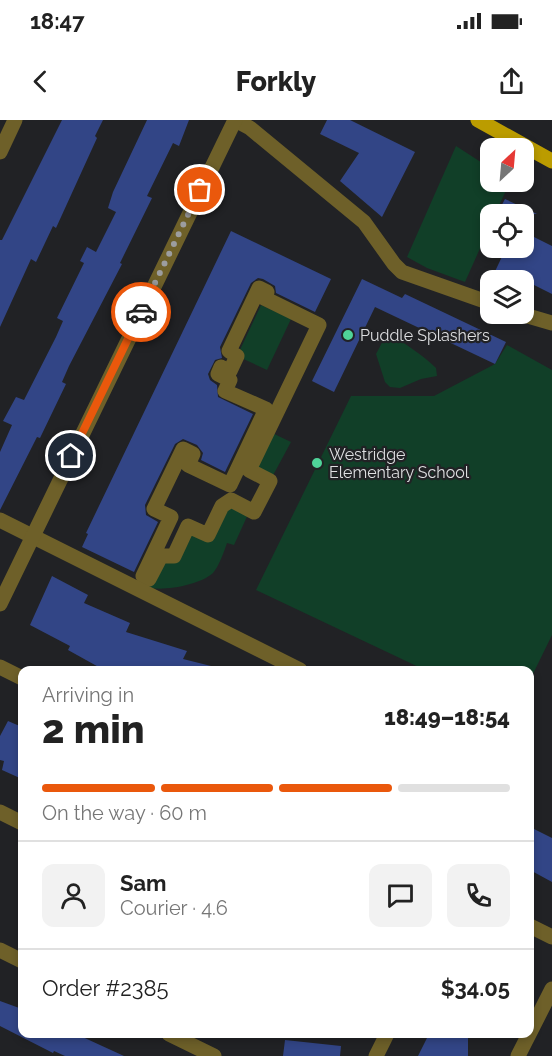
<!DOCTYPE html>
<html lang="en">
<head>
<meta charset="utf-8">
<style>
	body { margin:0; font-family:Raleway,sans-serif; background:#f2f2f2; color:#222; height:100vh; display:flex; flex-direction:column; font-size:22px; white-space:nowrap }
	* { box-sizing:border-box; margin:0 }
	p { font-size:20px; color:#767676 }
	.icon { flex:none; width:33px; height:33px; fill:none; stroke:currentColor; stroke-width:2; stroke-linecap:round; stroke-linejoin:round }
	.map { position:relative; flex:1; overflow:hidden }
	.sheet { position:absolute; left:18px; top:546px; width:516px; height:372px; display:flex; flex-direction:column; background:#fff; border-radius:12px; box-shadow:0 3px 9px #0003 }
	.sheet>* { flex:none }
	.needle { width:39px; rotate:26deg }
	.fabs { position:absolute; left:480px; top:18px; display:grid; gap:12px }
	.fabs a { display:grid; place-items:center; width:54px; height:54px; border-radius:12px; background:#fff; box-shadow:0 3px 9px #0003; font-size:30px }
	.pin { position:absolute; display:grid; place-items:center; width:51px; height:51px; color:#fff; margin:-26px; border:3px solid #fff; border-radius:50%; box-shadow:0 2px 6px #0007 }
	.courier { position:absolute; display:grid; place-items:center; width:60px; height:60px; margin:-30px; border:4px solid #ea580c; border-radius:50%; background:#fff; color:#222; box-shadow:0 2px 8px #0007 }
	.headline em { font-style:normal; font-weight:800 }
	.headline div { display:flex; flex-direction:column-reverse }
	.headline { display:flex; align-items:center; justify-content:space-between; height:102px; padding:0 24px }
	h1 { font-size:39px; font-weight:800; line-height:45px }
	.bar { display:grid; grid-template-columns:repeat(4,1fr); gap:9px 6px; align-content:center; height:72px; padding:0 24px }
	.bar i { height:8px; border-radius:4px; background:#e0e0e0 }
	.bar .on { background:#ea580c }
	.bar p { grid-column:span 4 }
	.line { display:flex; align-items:center; gap:15px; padding:0 24px; border-top:2px solid #e0e0e0 }
	.line div { flex:1 }
	.round { display:grid; place-items:center; flex:none; width:63px; height:63px; border-radius:12px; background:#f2f2f2 }
	.status { display:flex; justify-content:space-between; align-items:center; height:42px; padding:0 30px; background:#fff; direction:ltr }
	.status svg { height:16px; fill:currentColor }
	header { display:flex; justify-content:space-between; align-items:center; height:78px; padding:0 24px; background:#fff; font-size:27px; font-weight:800 }
	.map>svg:first-child { display:block }
	.green { fill:#113f28 }
	.building { fill:#324586 }
	.lines { fill:none; stroke-linecap:round; stroke-linejoin:round }
	.minor { stroke:#6e6029; stroke-width:15 }
	.major { stroke:#bb9c00; stroke-width:15 }
	.done { stroke:#9c9d9f; stroke-width:6; stroke-dasharray:0 10.8 }
	.route { stroke:#ea580c; stroke-width:8 }
	.poi-dot { fill:#4fd399; stroke:#212225; stroke-width:2 }
	.labels { text-anchor:middle; dominant-baseline:central; stroke-width:4.5; stroke-linejoin:round; paint-order:stroke }
	.poi-label { font-size:16px; fill:#dedfe1; stroke:#212225; text-anchor:start }
</style>
</head>
<body>
<div class="status"><b>18:47</b><svg viewBox="0 0 49 12"><path d="M0 12V9h3v3zM5 12V6h3v6zM10 12V3h3v9zM15 12V0h3v12zM26 1h20v11H26zM47 4h2v5h-2z"/></svg></div>
<header><svg class="icon" aria-label="back" viewBox="0 0 24 24"><path d="M15 5l-7 7 7 7"/></svg>Forkly<svg class="icon" aria-label="share" viewBox="0 0 24 24"><path d="M12 15V3M7 8l5-5 5 5M5 13v7h14v-7"/></svg></header>
<div class="map">
<svg width="552" height="936" viewBox="0 0 552 936">
	<rect width="100%" height="100%" fill="#212225"/>
	<g class="green">
		<polygon points="456,26 490,48 490,62 510,62 495,94 490,94 490,106 465,162 427,148 407,137"/>
		<polygon points="261,185 291,199 267,250 237,236"/>
		<path d="M386,215C400,218 426,238 436,248L437,256L421,259L400,268L390,267L385,262L376,234Z"/>
		<polygon points="507,225 552,250 552,515 530,560 530,550 425,550 256,470 351,276 434,276 495,244"/>
		<polygon points="268,311 291,322 270,361 249,350"/>
		<path d="M222,386L250,390L234,425L227,423C224,432 219,446 213,453C200,465 162,472 146,467L164,435L188,406L208,415Z"/>
	</g>
	<g class="building">
		<polygon points="62,0 103,0 95,16 97,18 56,108 53,106 36,142 31,139 0,207 0,120 2,120"/>
		<polygon points="147,0 189,0 179,26 173,23 147,76 152,78 120,143 122,144 69,246 62,262 66,264 40,318 37,317 0,390 0,332 12,305 3,301 16,277 24,280 56,217 63,201 57,198 84,143 80,141 87,127 96,132 116,92 108,88 113,72"/>
		<polygon points="327,0 350,0 415,32 382,97 340,61 359,33 320,14"/>
		<polygon points="505,79 537,94 497,94"/>
		<polygon points="231,111 331,159 315,192 276,173 275,166 263,159 258,158 251,163 220,227 222,238 215,240 208,254 210,260 217,265 218,277 253,294 225,352 201,340 203,333 197,325 183,319 175,324 145,385 146,395 158,402 134,452 82,427 88,414 86,413"/>
		<polygon points="524,112 552,126 552,174 524,160 491,160 506,128 524,128"/>
		<polygon points="362,159 402,178 405,174 506,222 495,244 375,187 334,272 312,261"/>
		<polygon points="52,456 88,475 84,483 130,503 126,512 187,531 183,539 211,546 210,550 104,550 68,530 70,526 30,505"/>
		<polygon points="8,601 22,607 22,659 2,650 4,641 0,640 0,616"/>
		<polygon points="530,707 552,718 552,762 530,750"/>
		<polygon points="0,881 22,889 22,914 76,914 124,936 65,936 54,931 53,933 0,906"/>
		<polygon points="429,914 468,914 468,936 418,936"/>
		<polygon points="285,920 341,926 340,936 283,936"/>
	</g>
	<g class="lines">
		<g class="minor">
			<polyline points="235,0 250,8 364,102 394,144 402,152 490,183"/>
			<polyline points="0,32 15,0"/>
			<polygon points="259,168 267,172 264,178 319,205 249,350 270,361 254,392 231,380 222,386 208,415 188,406 174,436 161,436 149,459 143,456 171,397 154,389 183,329 193,334 188,345 230,365 266,289 225,271 230,260 218,254 221,247 230,251 237,236 229,231"/>
			<polyline points="521,194 552,203"/>
			<polyline points="0,400 300,550"/>
			<polyline points="0,484 235,0"/>
			<polyline points="0,547 22,558"/>
			<polyline points="0,692 22,703"/>
			<polyline points="530,806 552,817"/>
			<polyline points="0,830 22,841"/>
			<polyline points="169,914 214,936"/>
			<polyline points="376,936 387,914"/>
			<polyline points="518,936 552,869"/>
		</g>
		<polyline class="major" points="478,0 552,41"/>
	</g>
	<g class="lines">
		<polyline class="done" points="141,192 200,70"/>
		<polyline class="route" points="71,336 141,192"/>
	</g>
	<g class="poi-dot">
		<circle cx="348" cy="215" r="6"/>
		<circle cx="317" cy="343" r="6"/>
	</g>
	<g class="labels">
		<g class="poi-label">
			<text x="360" y="215">Puddle Splashers</text>
			<text x="329" y="334">Westridge<tspan x="329" dy="18">Elementary School</tspan></text>
		</g>
	</g>
</svg>
<div class="fabs">
<a><svg class="needle" viewBox="-14 -14 28 28"><path d="M0-13l5 13h-10z" fill="#e53935"/><path d="M0 13l5-13h-10z" fill="#767676"/></svg></a>
<a><svg class="icon" aria-label="locate" viewBox="0 0 24 24"><circle cx="12" cy="12" r="6"/><path d="M12 2v4M12 18v4M2 12h4M18 12h4"/></svg></a>
<a><svg class="icon" aria-label="layers" viewBox="0 0 24 24"><path d="M12 4l9 5-9 5-9-5zM3 14l9 5 9-5"/></svg></a>
</div>
<div class="pin" style="left:200px;top:70px;background:#ea580c"><svg class="icon" aria-label="bag" viewBox="0 0 24 24"><path d="M5 8h14l-1 12H6zM9 8a3 3 0 0 1 6 0"/></svg></div>
<div class="pin" style="left:71px;top:336px;background:#1f2937"><svg class="icon" aria-label="home" viewBox="0 0 24 24"><path d="M3 11l9-7 9 7M6 9v11h12V9"/></svg></div>
<div class="courier" style="left:141px;top:192px"><svg class="icon" aria-label="car" viewBox="0 0 24 24"><path d="M5 17H2v-5l4-1 3-4h7l3 4 3 1v5h-3M9 17h6M6 11h13"/><circle cx="7" cy="17" r="2"/><circle cx="17" cy="17" r="2"/></svg></div>
<section class="sheet">
<div class="headline"><div><h1>2 min</h1><p>Arriving in</p></div><em>18:49–18:54</em></div>
<div class="bar"><i class="on"></i><i class="on"></i><i class="on"></i><i></i><p>On the way · 60 m</p></div>
<div class="line" style="height:108px"><a class="round"><svg class="icon" aria-label="person" viewBox="0 0 24 24"><circle cx="12" cy="8" r="4"/><path d="M4 21q1-7 8-7t8 7"/></svg></a><div><b>Sam</b><p>Courier · 4.6</p></div><a class="round"><svg class="icon" aria-label="chat" viewBox="0 0 24 24"><path d="M4 5h16v11H9l-5 4z"/></svg></a><a class="round"><svg class="icon" aria-label="phone" viewBox="0 0 24 24"><path d="M5 4h4l2 5-3 2q2 4 5 5l2-3 5 2v4C11 20 4 13 5 4z"/></svg></a></div>
<div class="line" style="height:78px"><div>Order #2385</div><b>$34.05</b></div>
</section>
</div>
</body>
</html>
